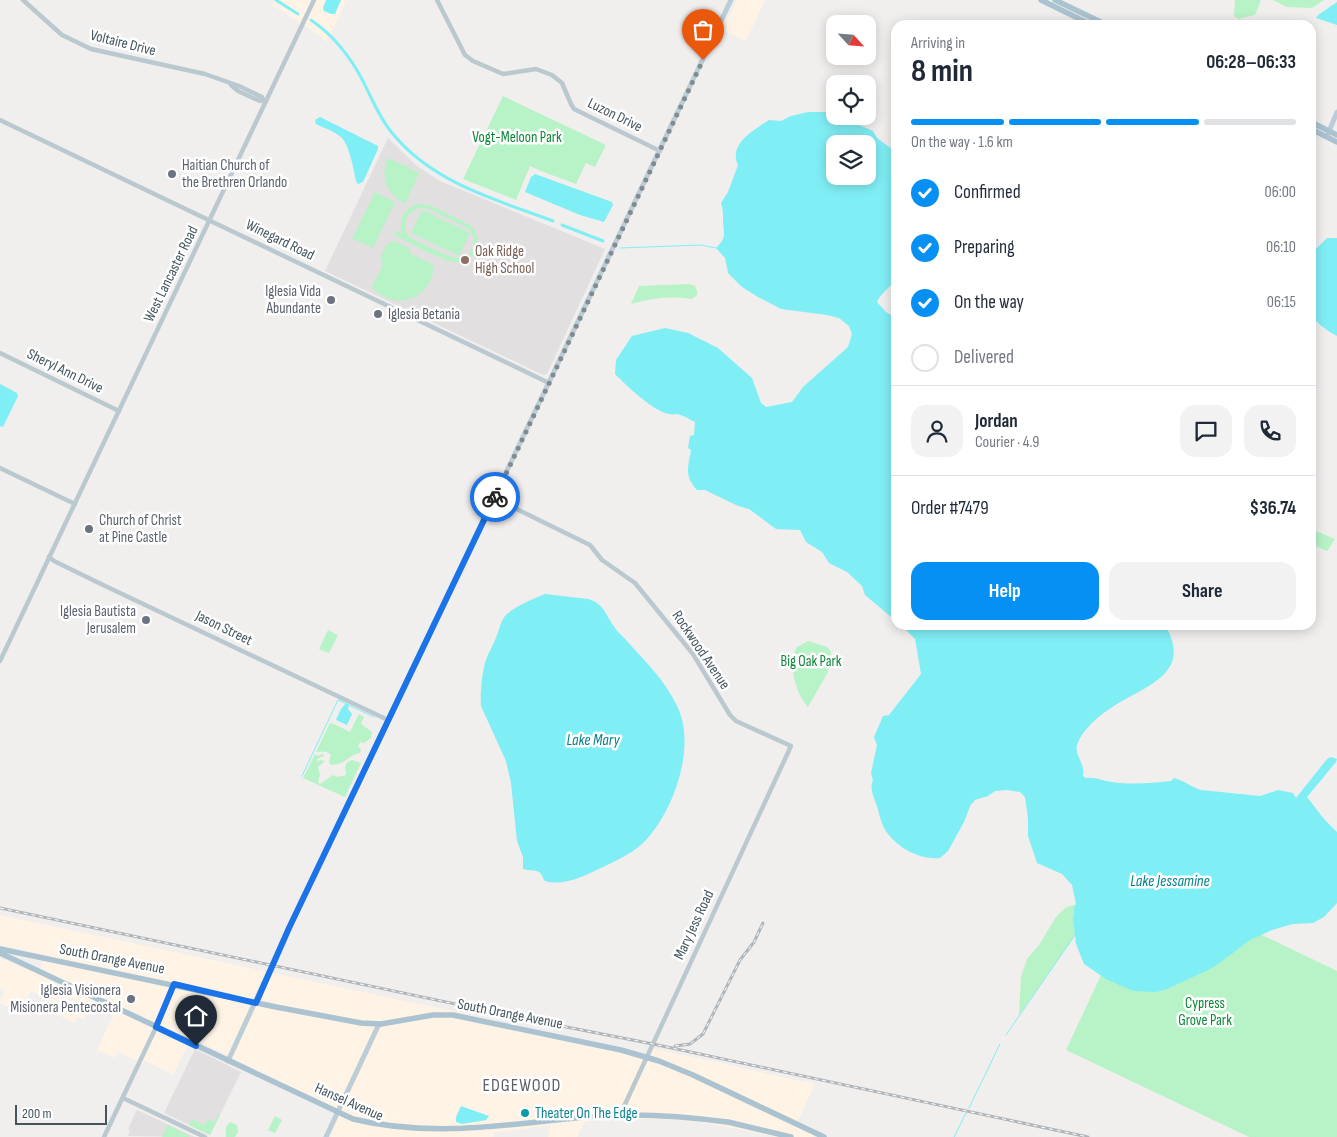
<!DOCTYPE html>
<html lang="en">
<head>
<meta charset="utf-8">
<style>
	body { margin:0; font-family:"Sofia Sans Condensed",sans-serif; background:#f2f2f3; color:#1f2937; height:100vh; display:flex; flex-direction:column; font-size:19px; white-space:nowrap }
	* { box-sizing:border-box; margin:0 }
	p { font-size:16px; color:#747a83 }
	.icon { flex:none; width:28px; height:28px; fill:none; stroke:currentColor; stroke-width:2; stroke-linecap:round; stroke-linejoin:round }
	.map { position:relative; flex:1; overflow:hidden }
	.panel { position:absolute; left:891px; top:20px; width:425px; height:610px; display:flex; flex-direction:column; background:#fff; border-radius:15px; box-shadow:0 2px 12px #0003 }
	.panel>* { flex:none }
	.needle { width:32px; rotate:116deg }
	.controls { position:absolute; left:826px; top:15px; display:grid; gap:10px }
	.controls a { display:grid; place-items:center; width:50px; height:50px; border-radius:10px; background:#fff; box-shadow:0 2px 12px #0003; font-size:25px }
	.scale { position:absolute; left:15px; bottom:12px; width:92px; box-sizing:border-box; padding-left:5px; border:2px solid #44555d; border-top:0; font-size:14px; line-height:18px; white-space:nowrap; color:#44555d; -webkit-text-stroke:4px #fff; paint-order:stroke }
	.pin { position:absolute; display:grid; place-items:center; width:42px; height:42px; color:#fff; margin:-51px -21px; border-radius:50% 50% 50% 0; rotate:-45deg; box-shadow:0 0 5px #0007 }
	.pin .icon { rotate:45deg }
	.courier { position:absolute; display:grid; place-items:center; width:50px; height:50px; margin:-25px; border:4px solid #1a73e8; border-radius:50%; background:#fff; color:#222; box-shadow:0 1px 6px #0007 }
	.headline em { font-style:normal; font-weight:700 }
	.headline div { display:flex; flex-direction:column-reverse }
	.headline { display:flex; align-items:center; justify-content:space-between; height:85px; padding:0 20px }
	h1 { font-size:32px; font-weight:700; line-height:38px }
	.bar { display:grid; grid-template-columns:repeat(4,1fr); gap:8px 5px; align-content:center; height:60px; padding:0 20px }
	.bar i { height:6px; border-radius:4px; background:#e0e1e3 }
	.bar .on { background:#0690f3 }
	.bar p { grid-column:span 4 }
	.line { display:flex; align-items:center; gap:12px; padding:0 20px; border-top:1px solid #e0e1e3 }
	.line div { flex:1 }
	.round { display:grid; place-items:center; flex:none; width:52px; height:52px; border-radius:15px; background:#f2f2f3 }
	ol { padding:0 20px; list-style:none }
	li { display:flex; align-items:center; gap:15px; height:55px }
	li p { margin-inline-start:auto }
	li .icon { padding:5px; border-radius:50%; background:#0690f3; color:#fff; stroke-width:4 }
	li:last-child { color:#747a83 }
	li i { width:28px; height:28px; border:2px solid #e0e1e3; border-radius:50% }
	.button { display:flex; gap:10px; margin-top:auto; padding:10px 20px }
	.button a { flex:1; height:58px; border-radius:15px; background:#0690f3; color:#fff; font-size:20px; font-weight:700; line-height:58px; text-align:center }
	.button a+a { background:#f2f2f3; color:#1f2937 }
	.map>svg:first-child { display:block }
	.commercial { fill:#fef3e5 }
	.education { fill:#e2dfe0 }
	.green { fill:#b7f3c6; fill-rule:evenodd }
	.water { fill:#80eef5; fill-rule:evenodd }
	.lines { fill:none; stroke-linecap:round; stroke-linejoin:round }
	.stream { stroke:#80eef5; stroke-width:1 }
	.canal { stroke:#80eef5; stroke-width:3 }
	.tertiary { stroke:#bac9cf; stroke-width:4.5 }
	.secondary { stroke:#bccdd7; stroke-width:5 }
	.primary { stroke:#abc3d0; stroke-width:5.5 }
	.rail-casing { stroke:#afb5b9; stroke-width:3 }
	.rail { stroke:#fff; stroke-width:1; stroke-dasharray:4; stroke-linecap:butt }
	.done { stroke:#818b90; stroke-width:5; stroke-dasharray:0 9 }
	.route { stroke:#1a73e8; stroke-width:6 }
	.worship-dot { fill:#6b7280; stroke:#fff; stroke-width:2 }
	.education-dot { fill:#8d6e63; stroke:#fff; stroke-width:2 }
	.culture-dot { fill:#0f9aa8; stroke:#fff; stroke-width:2 }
	.labels { text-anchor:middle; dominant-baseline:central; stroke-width:5; stroke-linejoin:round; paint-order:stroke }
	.street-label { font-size:15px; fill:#44555d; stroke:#fff }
	.park-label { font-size:15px; fill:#0d8738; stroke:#fff }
	.worship-label { font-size:15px; fill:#5b616d; stroke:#fff; text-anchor:start }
	.education-label { font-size:15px; fill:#785e54; stroke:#fff; text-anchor:start }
	.culture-label { font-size:15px; fill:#0d838f; stroke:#fff; text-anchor:start }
	.water-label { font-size:16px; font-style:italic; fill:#04838c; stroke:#fff }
	.quarter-label { font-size:18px; letter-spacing:1px; fill:#5a6064; stroke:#fff }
</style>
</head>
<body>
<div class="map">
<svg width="1337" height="1137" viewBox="0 0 1337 1137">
	<rect width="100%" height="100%" fill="#f1eeee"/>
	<g class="commercial">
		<polygon points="275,0 347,0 327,42 312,30 272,5"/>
		<polygon points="737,0 765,0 746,41 723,30"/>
		<polygon points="0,915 457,1012 646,1055 650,1048 815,1084 798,1121 817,1130 814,1137 776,1137 701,1122 658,1119 614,1119 585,1121 577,1137 548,1137 550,1125 495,1133 493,1137 330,1137 341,1111 191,1038 173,1075 145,1061 143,1064 118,1052 115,1058 97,1050 116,1008 94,998 84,1019 78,1017 75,1023 54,1013 58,1005 31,991 20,1013 0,1003 4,991 0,988 0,958 38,974 46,955 0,945"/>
	</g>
	<g class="education">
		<polygon points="388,138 417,166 440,181 605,249 547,374 543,375 325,271"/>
		<polygon points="195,1049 241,1072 210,1135 164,1113"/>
		<polygon points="137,1110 195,1137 128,1136 130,1130 128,1129"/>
	</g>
	<g class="green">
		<polygon points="1235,0 1261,0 1255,15 1238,19 1234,16"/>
		<polygon points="1273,0 1324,0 1312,8 1287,7"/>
		<polygon points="503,96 606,145 595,167 586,163 576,184 541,171 530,166 516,200 463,179"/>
		<path d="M388,158L418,172L419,174L405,204C388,195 379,176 388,158Z"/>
		<polygon points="375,192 395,202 373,248 352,239"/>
		<path d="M418,204L430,205L470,225C477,232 480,241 476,250C473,258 463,263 454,262C440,260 408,242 394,235L396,231L402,234C398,220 403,208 418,204ZM420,208L429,209L467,228L472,233L474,241C471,269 446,255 431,248C424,244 413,241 408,235C400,223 408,211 420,208Z"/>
		<polygon points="422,210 470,233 459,256 411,233"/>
		<path d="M394,241L409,248L411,254L434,265C433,299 394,313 372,287L383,264L380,258L387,244Z"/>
		<path d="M689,284L695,286L697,291V295L692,299C669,296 653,298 631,304L639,286Z"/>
		<polygon points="1311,529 1335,539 1327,551 1311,544"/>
		<polygon points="328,630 338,635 329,653 319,649"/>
		<path d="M808,641L827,647L831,652L828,672L808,707C796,695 787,663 797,647Z"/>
		<path d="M359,714L364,717L361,724L372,732L371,738L364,743L360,742L358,747L361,749L360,753C346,756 348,764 331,765L329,762L331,755C327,750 321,752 316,752L330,723L334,724L350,732Z"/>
		<path d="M315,754L317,756L323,754L324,756L317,759L318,762L320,760L325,761L318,767L320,775L318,782L320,784L333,775L337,777L346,775C346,767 342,765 352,760L361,763L345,797L303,778Z"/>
		<polygon points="1146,879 1337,971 1337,1137 1249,1137 1066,1050"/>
		<path d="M1076,904C1071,914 1074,925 1075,935L1019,1015L1021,977L1027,959L1039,945L1056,917L1065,908Z"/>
		<polygon points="218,1115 220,1115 210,1135 189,1125 192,1119 204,1125 208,1120 214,1122"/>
		<polygon points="275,1116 282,1120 275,1133 268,1130"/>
		<polygon points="230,1122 237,1125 238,1132 235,1137 226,1137 226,1127"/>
		<polygon points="167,1125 190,1136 189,1137 162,1137"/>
	</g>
	<g class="water">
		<polygon points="326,0 341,0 335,14 331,14 324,11 323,8"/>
		<polygon points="1337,2 1337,25 1316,18 1318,15"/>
		<path d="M808,112H826L864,127L873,131L877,138L896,152V278C891,287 881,293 877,302L886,312L896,318V621L865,595L862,586L847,572L829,563L822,552L806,542L800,530L776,529L749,509L738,506L705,490H697C684,476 688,468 691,450L688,448L690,436L694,435L695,422C689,419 683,415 677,414C674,414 672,415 669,414C653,411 627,386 615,374L616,360L632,336L665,328L688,333L718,348L752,378L761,403L766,407L792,402L803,387L848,347L852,334L849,326L839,318L827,315L781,309L758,297L742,287L728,273L725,258L716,248C728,237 723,232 723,219C723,213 723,209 721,203L728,192L738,165C728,144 754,130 769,120L781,121L791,116ZM835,144H868V176H835Z"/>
		<path d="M320,117L378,146V149L363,182L358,184L356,181C354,170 349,144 341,137C334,131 324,128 316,124L315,120Z"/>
		<polygon points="535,174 612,202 613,205 604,222 580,215 525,192 531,177"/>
		<path d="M1327,238H1337V336C1328,331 1314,323 1311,312V254Z"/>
		<polygon points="0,384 17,393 18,396 3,427 0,426"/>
		<path d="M545,594L588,599C603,603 605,613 613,625C616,630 621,635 625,639C645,661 666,681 678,708C696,747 674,809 647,839C635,852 618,860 603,867C586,875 564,887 545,881C543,879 543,877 541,874C538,869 529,871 523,869V857L517,841L511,783L506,761L481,706C480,694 482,671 486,660C489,651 494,644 497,635C500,628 501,619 507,614C515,607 534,598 545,594Z"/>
		<path d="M901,625H1165C1191,669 1154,683 1122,701C1105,711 1088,723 1079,740C1071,754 1086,762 1083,776L1086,778C1096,777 1103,781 1112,782C1132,785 1152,783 1171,781L1174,778C1185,781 1191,787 1201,790L1260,796L1278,790L1293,793L1296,798L1327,759L1331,757L1337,759L1336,762L1307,797L1324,819L1337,832V903L1324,917L1313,923L1293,924L1272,930L1250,940L1214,967L1167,989L1156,992L1133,991L1106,979L1084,964L1076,944L1073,920L1074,908L1076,904L1072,885L1062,874L1037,863L1028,836V819L1025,797L1020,792L1007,790L995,791L988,796L975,800L970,806L964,822L948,851L940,858C919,860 895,847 884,828C881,822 879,813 877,806C874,798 869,788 873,780L871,773L877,745L874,737L883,716L889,715L921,674L915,639Z"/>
		<polygon points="346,703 349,705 348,709 352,714 347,725 336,720 341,709"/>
		<polygon points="461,1106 489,1116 486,1120 462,1124 456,1122 456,1117"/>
	</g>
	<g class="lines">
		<g class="stream">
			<polyline points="620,248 701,245 716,248"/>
			<polyline points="302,776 338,700 374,717"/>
			<polyline points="1006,1035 1075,935"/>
			<polyline points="969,1108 1000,1044"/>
			<polyline points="954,1137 966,1113"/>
		</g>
		<g class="canal">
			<polyline points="276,0 298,14"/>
			<path d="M311,20C333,35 351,58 363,81C372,99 380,119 393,134C433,183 497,200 553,221"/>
			<polyline points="562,225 603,241"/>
		</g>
		<g class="tertiary">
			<polyline points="23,0 62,35 91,49 205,74 239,86 262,97 263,100 265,101"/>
			<polyline points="437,0 465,55 473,61 503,74 536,69 552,75 562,83 571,104 574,109 660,151"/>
			<polyline points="231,85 238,91 260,101 263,100"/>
			<polyline points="0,120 549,383"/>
			<polyline points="0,353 119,411"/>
			<polyline points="0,468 75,504"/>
			<polyline points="494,498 590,545 602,560 635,583 693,654 730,715 736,721 791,746 620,1115"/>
			<polyline points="49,557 54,561 101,584 388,720"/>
			<polyline points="0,661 314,0"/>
			<polyline points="123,1098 205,1137"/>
			<polyline points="104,1137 158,1023 174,985"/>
		</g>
		<g class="secondary">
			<polyline points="1328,134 1337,112"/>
			<polyline points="228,1061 289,928 731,0"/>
			<polyline points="326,1137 379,1024"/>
		</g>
		<g class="primary">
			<polyline points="1041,0 1092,25"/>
			<polyline points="1055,0 1107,25"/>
			<polyline points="1311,122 1337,135"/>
			<polyline points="1311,129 1337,142"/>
			<polyline points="0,949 276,1007 361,1023 381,1024 433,1015 453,1015 621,1050 659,1061 693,1075 824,1137"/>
			<path d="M0,953L353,1119C427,1137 499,1126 575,1118C626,1112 676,1115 727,1122"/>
			<polyline points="728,1122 791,1137"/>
		</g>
		<g class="rail-casing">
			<g id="rail">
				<polyline points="0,908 536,1021 653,1044 1088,1137"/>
				<polyline points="675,1046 690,1044 703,1034 740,960 754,942 763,923"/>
			</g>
		</g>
		<use href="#rail" class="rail"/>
	</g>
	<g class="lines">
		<polyline class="done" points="495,497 703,60"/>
		<polyline class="route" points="196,1046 156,1027 174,984 256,1003 289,928 495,497"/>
	</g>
	<g class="worship-dot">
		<circle cx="172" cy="174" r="5"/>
		<circle cx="331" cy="300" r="5"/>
		<circle cx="378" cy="314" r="5"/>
		<circle cx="89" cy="529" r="5"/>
		<circle cx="146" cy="620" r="5"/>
		<circle cx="131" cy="999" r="5"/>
	</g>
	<circle class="education-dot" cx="465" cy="260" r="5"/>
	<circle class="culture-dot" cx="525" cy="1113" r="5"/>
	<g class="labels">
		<g class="street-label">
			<text transform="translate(123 43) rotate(14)">Voltaire Drive</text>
			<text transform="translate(615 115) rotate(26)">Luzon Drive</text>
			<text transform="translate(280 240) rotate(26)">Winegard Road</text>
			<text transform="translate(171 274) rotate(-64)">West Lancaster Road</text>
			<text transform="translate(65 371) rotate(26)">Sheryl Ann Drive</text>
			<text transform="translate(224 628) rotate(26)">Jason Street</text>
			<text transform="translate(701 650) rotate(56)">Rockwood Avenue</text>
			<text transform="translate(694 925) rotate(-65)">Mary Jess Road</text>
			<text transform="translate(112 959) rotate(11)">South Orange Avenue</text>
			<text transform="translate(510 1014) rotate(11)">South Orange Avenue</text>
			<text transform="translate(349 1102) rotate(24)">Hansel Avenue</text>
		</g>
		<g class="park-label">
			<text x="517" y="137">Vogt-Meloon Park</text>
			<text x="811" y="661">Big Oak Park</text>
			<text x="1205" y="1003">Cypress<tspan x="1205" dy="17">Grove Park</tspan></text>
		</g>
		<g class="worship-label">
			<text x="182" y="165">Haitian Church of<tspan x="182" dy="17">the Brethren Orlando</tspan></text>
			<text x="321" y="291" text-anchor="end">Iglesia Vida<tspan x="321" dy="17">Abundante</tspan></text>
			<text x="388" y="314">Iglesia Betania</text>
			<text x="99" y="520">Church of Christ<tspan x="99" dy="17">at Pine Castle</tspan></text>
			<text x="136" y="611" text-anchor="end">Iglesia Bautista<tspan x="136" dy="17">Jerusalem</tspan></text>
			<text x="121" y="990" text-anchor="end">Iglesia Visionera<tspan x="121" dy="17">Misionera Pentecostal</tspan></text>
		</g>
		<g class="education-label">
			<text x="475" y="251">Oak Ridge<tspan x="475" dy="17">High School</tspan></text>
		</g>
		<g class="culture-label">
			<text x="535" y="1113">Theater On The Edge</text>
		</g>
		<g class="water-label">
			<text x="593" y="740">Lake Mary</text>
			<text x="1170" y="881">Lake Jessamine</text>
		</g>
		<g class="quarter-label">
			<text x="522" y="1085">EDGEWOOD</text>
		</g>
	</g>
</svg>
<div class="controls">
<a><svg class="needle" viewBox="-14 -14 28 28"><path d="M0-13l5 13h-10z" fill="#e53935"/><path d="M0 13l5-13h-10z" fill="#747a83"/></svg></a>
<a><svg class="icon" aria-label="locate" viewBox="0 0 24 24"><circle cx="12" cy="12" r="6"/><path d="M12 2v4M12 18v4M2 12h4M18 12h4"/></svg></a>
<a><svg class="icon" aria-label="layers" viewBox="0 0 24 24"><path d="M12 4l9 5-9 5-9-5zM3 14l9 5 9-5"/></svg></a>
</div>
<div class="scale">200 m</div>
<div class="pin" style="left:703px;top:60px;background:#ea580c"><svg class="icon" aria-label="bag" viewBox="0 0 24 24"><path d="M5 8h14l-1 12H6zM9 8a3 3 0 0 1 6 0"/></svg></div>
<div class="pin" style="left:196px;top:1046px;background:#1f2937"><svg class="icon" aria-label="home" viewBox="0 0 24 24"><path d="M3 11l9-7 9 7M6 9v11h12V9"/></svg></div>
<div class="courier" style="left:495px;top:497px"><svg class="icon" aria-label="bike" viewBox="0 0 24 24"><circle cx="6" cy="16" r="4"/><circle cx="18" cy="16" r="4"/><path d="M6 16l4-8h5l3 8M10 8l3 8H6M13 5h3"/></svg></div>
<section class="panel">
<div class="headline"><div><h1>8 min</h1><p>Arriving in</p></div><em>06:28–06:33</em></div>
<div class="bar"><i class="on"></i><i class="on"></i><i class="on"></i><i></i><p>On the way · 1.6 km</p></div>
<ol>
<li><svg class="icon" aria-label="check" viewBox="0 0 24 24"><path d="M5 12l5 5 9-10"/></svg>Confirmed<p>06:00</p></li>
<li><svg class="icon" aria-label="check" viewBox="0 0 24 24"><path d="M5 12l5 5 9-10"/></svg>Preparing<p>06:10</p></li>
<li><svg class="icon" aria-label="check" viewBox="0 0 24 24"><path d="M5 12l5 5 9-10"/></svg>On the way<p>06:15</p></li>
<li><i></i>Delivered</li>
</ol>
<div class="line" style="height:90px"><a class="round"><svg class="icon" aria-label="person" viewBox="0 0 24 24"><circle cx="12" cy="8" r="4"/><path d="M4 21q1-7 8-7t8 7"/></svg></a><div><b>Jordan</b><p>Courier · 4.9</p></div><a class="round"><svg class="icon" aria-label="chat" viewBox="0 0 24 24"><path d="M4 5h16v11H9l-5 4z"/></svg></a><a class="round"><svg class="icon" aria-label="phone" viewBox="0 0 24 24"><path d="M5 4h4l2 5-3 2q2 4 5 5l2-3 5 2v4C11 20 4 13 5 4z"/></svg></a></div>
<div class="line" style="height:65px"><div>Order #7479</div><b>$36.74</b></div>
<div class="button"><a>Help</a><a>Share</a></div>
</section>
</div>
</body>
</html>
